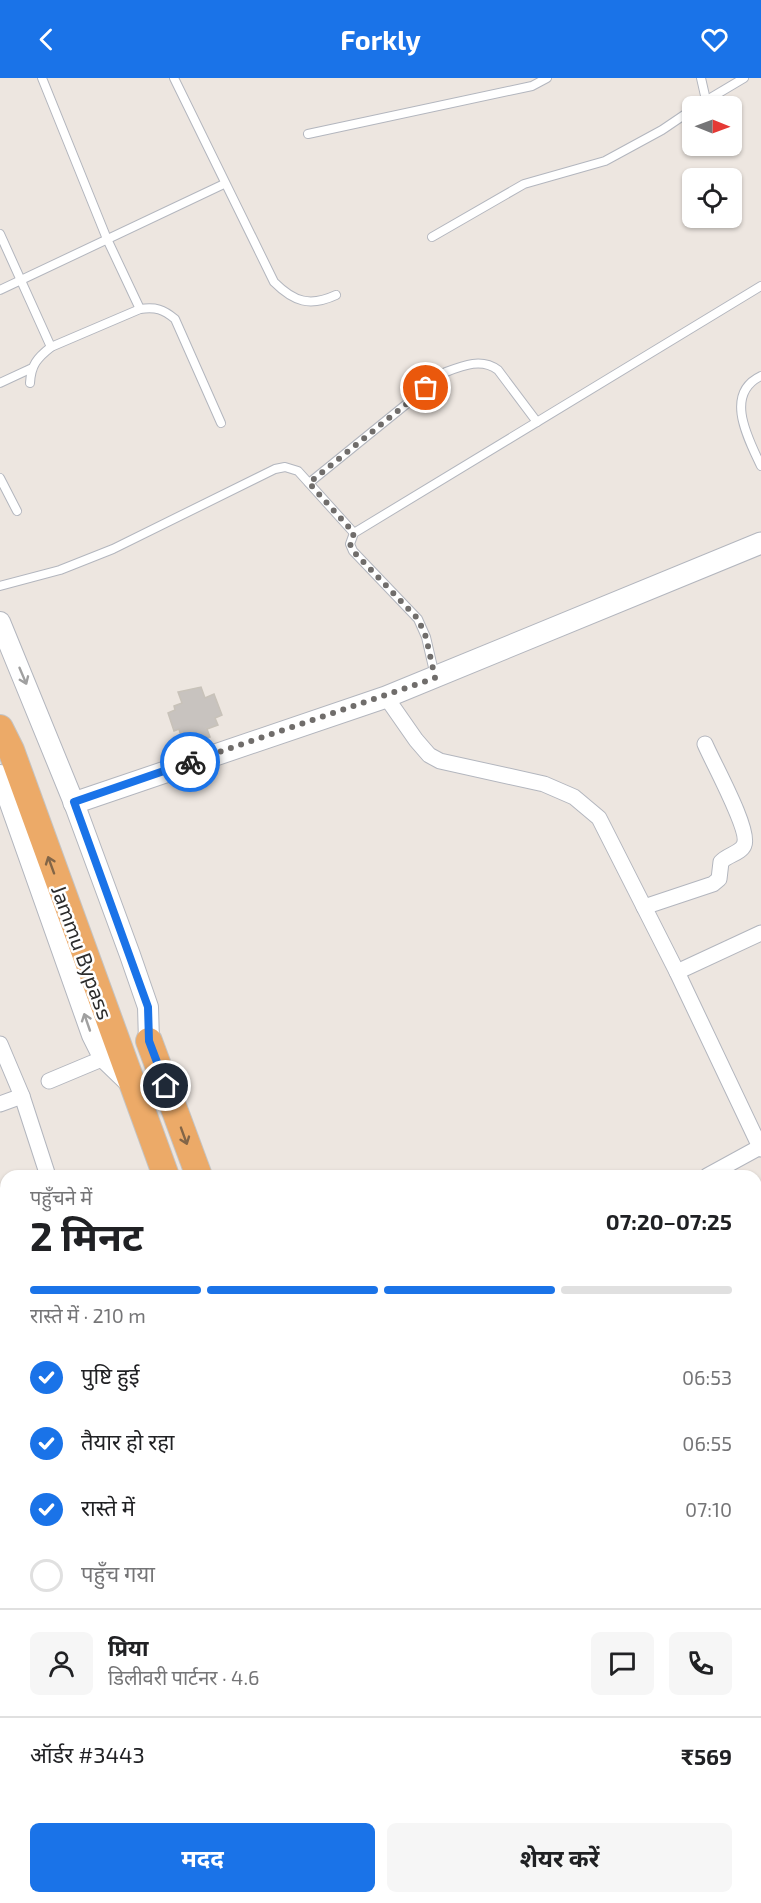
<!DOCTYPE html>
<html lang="hi">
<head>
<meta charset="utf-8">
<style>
	body { margin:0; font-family:"Exo 2","Noto Sans Devanagari",sans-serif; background:#f6f6f6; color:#202124; height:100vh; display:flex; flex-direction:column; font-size:22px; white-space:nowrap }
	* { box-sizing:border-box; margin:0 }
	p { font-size:20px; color:#757577 }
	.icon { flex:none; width:33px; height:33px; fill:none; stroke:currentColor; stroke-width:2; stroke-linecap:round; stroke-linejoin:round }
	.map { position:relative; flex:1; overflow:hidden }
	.side { position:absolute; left:0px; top:1092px; width:762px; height:734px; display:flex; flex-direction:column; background:#fff; border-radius:18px 18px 0 0; box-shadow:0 2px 4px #0004 }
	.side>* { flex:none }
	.needle { width:39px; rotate:91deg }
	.controls { position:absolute; left:682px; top:18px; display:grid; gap:12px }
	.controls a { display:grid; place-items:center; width:60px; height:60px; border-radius:9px; background:#fff; box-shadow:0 2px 4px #0004; font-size:30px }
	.pin { position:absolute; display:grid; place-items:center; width:51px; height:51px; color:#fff; margin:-26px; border:3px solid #fff; border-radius:50%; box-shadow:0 2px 6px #0007 }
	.courier { position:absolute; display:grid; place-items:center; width:60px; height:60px; margin:-30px; border:4px solid #1a73e8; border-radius:50%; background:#fff; color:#222; box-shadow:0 2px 8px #0007 }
	.summary em { font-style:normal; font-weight:700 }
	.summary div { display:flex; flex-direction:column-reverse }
	.summary { display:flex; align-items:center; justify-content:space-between; height:102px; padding:0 30px }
	h1 { font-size:39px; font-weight:700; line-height:45px }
	.bar { display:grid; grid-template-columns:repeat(4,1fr); gap:9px 6px; align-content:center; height:72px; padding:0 30px }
	.bar i { height:8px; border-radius:4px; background:#e0e0e0 }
	.bar .on { background:#1a73e8 }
	.bar p { grid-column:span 4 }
	.line { display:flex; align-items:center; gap:15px; padding:0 30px; border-top:2px solid #e0e0e0 }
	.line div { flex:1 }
	.round { display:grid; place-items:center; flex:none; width:63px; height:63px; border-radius:9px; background:#f6f6f6 }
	ol { padding:0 30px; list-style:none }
	li { display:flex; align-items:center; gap:18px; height:66px }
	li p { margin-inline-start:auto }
	li .icon { padding:6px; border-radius:50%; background:#1a73e8; color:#fff; stroke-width:4 }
	li:last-child { color:#757577 }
	li i { width:33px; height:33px; border:3px solid #e0e0e0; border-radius:50% }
	.action { display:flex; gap:12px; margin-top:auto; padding:12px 30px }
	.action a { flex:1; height:69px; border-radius:9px; background:#1a73e8; color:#fff; font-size:24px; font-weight:700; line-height:69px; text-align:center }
	.action a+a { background:#f6f6f6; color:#202124 }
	header { display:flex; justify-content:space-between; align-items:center; height:78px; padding:0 30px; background:#1a73e8; color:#fff; font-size:27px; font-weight:700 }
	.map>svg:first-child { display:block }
	.building { fill:#c8c3bf; stroke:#c8c2b9; stroke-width:1.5 }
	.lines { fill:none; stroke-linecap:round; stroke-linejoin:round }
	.service-casing { stroke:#b3b6be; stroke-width:10 }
	.minor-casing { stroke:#b3b6be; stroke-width:17 }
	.tertiary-casing { stroke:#b3b6be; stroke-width:22 }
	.secondary-casing { stroke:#b3b6be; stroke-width:23 }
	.trunk-casing { stroke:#c4c4c4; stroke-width:28 }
	.service { stroke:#fff; stroke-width:8 }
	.minor { stroke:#fff; stroke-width:15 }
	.tertiary { stroke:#fff; stroke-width:20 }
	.secondary { stroke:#fff; stroke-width:21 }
	.trunk { stroke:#ecaa68; stroke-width:26 }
	.rail-casing { stroke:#a3a7b5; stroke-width:6 }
	.rail { stroke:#fff; stroke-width:4; stroke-dasharray:11; stroke-linecap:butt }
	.oneway { stroke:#a0a0a0 }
	.oneway2 { stroke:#826547 }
	.done { stroke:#706d6b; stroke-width:6; stroke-dasharray:0 10.8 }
	.route { stroke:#1a73e8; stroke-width:8 }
	.labels { text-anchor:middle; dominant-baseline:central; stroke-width:5; stroke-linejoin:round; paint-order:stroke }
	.street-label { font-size:21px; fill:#2c2c2c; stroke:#fff }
</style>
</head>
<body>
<header><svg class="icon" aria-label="back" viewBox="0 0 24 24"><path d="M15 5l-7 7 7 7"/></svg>Forkly<svg class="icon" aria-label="heart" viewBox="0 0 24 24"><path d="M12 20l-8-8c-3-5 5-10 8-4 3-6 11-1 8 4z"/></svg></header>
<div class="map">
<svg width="761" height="1825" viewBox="0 0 761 1825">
	<rect width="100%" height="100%" fill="#ede6e0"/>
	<polygon class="building" points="201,609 205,620 214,616 222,637 215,640 218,647 207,651 210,659 195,664 193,658 182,662 179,651 174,653 168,635 175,632 174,628 182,625 178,614"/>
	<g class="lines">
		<g class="service-casing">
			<g id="service">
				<polyline points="42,0 107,161 140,231"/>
				<path d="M174,0L274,204C294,224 310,229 336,217"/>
				<polyline points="701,0 706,22"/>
				<polyline points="697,28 744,0"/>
				<polyline points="308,56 532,8 547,0"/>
				<polyline points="0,156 51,269"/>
				<polyline points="432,159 524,106 605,83 662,52 693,31"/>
				<polyline points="0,212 224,106"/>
				<path d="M761,298C723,316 749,362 761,388"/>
				<polyline points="0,305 30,291"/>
				<path d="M30,305C31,287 37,280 51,269L140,231C156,229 163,231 175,241L221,345"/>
				<polyline points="0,400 17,433"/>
				<path d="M309,405L446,294C464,287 482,280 498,292L537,344"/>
				<polyline points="0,508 60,492 113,471 275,391 285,389 298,393 354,455"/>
				<polyline points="435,598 426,559 418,541 353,473 350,466 354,455 761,208"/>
				<polyline points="756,1442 761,1440"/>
			</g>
		</g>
		<g class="minor-casing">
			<g id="minor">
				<polyline points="386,619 416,662 429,677 440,683 544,706 574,719 599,740 677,894 761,1071"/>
				<path d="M644,829L713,806L719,801L721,784C727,777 741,775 744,767C751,753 712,683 705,666"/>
				<polyline points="677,894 761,855"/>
				<polyline points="0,966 22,1018 48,1098"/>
				<polyline points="49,1003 104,980"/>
				<polyline points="0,1026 22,1018"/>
				<polyline points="707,1098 760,1069"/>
				<polyline points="756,1139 761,1136"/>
				<polyline points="0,1194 6,1192"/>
				<polyline points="0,1428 6,1439"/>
				<polyline points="756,1556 761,1552"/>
				<polyline points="756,1673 761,1681"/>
				<polyline points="219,1820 222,1825"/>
				<polyline points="411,1820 413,1825"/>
			</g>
		</g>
		<g class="tertiary-casing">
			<g id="tertiary">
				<polyline points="0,544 74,725 130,877 148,929 149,963"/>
				<polyline points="0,697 92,957 103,979 131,1006"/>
			</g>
		</g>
		<g class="secondary-casing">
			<polyline id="secondary" points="74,725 386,619 761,465"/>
		</g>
		<g class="trunk-casing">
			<g id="trunk">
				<polyline points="0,650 11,672 166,1098"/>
				<polyline points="149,963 199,1098"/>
				<polyline points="462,1820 464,1825"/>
			</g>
		</g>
		<use href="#service" class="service"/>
		<use href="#minor" class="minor"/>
		<use href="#tertiary" class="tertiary"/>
		<use href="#secondary" class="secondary"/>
		<use href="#trunk" class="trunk"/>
		<g class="rail-casing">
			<g id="rail">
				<polyline points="756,1219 761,1216"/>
				<polyline points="756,1249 761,1246"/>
				<polyline points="0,1753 6,1748"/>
				<polyline points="0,1779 6,1775"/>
			</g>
		</g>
		<use href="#rail" class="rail"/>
	</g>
	<defs><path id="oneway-shaft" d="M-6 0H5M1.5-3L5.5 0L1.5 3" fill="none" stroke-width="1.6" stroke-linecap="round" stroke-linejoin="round" transform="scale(1.5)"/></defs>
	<g class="oneway">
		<use href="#oneway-shaft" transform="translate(23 598) rotate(67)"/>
		<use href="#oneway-shaft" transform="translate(87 944) rotate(-109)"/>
	</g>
	<g class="oneway2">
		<use href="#oneway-shaft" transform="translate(51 787) rotate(-110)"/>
		<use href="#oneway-shaft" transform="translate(184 1058) rotate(70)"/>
	</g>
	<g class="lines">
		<polyline class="done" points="190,684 435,600 426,559 418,541 353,473 350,466 354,455 309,405 426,310"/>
		<polyline class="route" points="166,1008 149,963 148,929 74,724 190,684"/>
	</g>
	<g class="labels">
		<g class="street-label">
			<text transform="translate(83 874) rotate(70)">Jammu Bypass</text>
		</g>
	</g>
</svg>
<div class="controls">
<a><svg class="needle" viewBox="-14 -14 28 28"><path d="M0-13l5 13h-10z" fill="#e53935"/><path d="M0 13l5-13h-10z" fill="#757577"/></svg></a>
<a><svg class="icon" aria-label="locate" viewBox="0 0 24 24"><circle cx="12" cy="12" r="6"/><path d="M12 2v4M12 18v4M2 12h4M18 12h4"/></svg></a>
</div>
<div class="pin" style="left:426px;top:310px;background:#ea580c"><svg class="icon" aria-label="bag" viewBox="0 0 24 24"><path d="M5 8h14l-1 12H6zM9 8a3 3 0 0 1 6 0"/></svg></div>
<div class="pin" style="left:166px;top:1008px;background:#1f2937"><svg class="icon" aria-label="home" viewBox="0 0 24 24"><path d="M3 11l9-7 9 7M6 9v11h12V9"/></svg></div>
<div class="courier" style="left:190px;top:684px"><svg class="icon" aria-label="bike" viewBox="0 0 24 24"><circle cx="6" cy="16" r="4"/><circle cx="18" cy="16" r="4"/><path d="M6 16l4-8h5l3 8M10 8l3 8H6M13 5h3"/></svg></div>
<section class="side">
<div class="summary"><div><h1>2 मिनट</h1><p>पहुँचने में</p></div><em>07:20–07:25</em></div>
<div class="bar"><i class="on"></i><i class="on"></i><i class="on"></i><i></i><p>रास्ते में · 210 m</p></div>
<ol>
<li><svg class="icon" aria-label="check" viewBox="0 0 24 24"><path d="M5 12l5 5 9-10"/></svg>पुष्टि हुई<p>06:53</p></li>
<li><svg class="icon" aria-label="check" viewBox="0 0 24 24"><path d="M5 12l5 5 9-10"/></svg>तैयार हो रहा<p>06:55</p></li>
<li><svg class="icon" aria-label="check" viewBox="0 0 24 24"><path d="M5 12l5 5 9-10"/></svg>रास्ते में<p>07:10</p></li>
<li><i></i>पहुँच गया</li>
</ol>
<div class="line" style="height:108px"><a class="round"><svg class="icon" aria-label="person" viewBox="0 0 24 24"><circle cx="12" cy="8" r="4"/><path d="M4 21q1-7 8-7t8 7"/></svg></a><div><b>प्रिया</b><p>डिलीवरी पार्टनर · 4.6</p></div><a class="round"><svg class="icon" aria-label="chat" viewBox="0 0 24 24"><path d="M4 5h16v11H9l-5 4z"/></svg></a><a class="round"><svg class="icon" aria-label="phone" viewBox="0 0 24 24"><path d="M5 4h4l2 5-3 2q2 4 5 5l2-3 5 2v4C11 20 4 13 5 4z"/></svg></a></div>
<div class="line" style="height:78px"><div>ऑर्डर #3443</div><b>₹569</b></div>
<div class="action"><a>मदद</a><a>शेयर करें</a></div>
</section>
</div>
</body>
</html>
